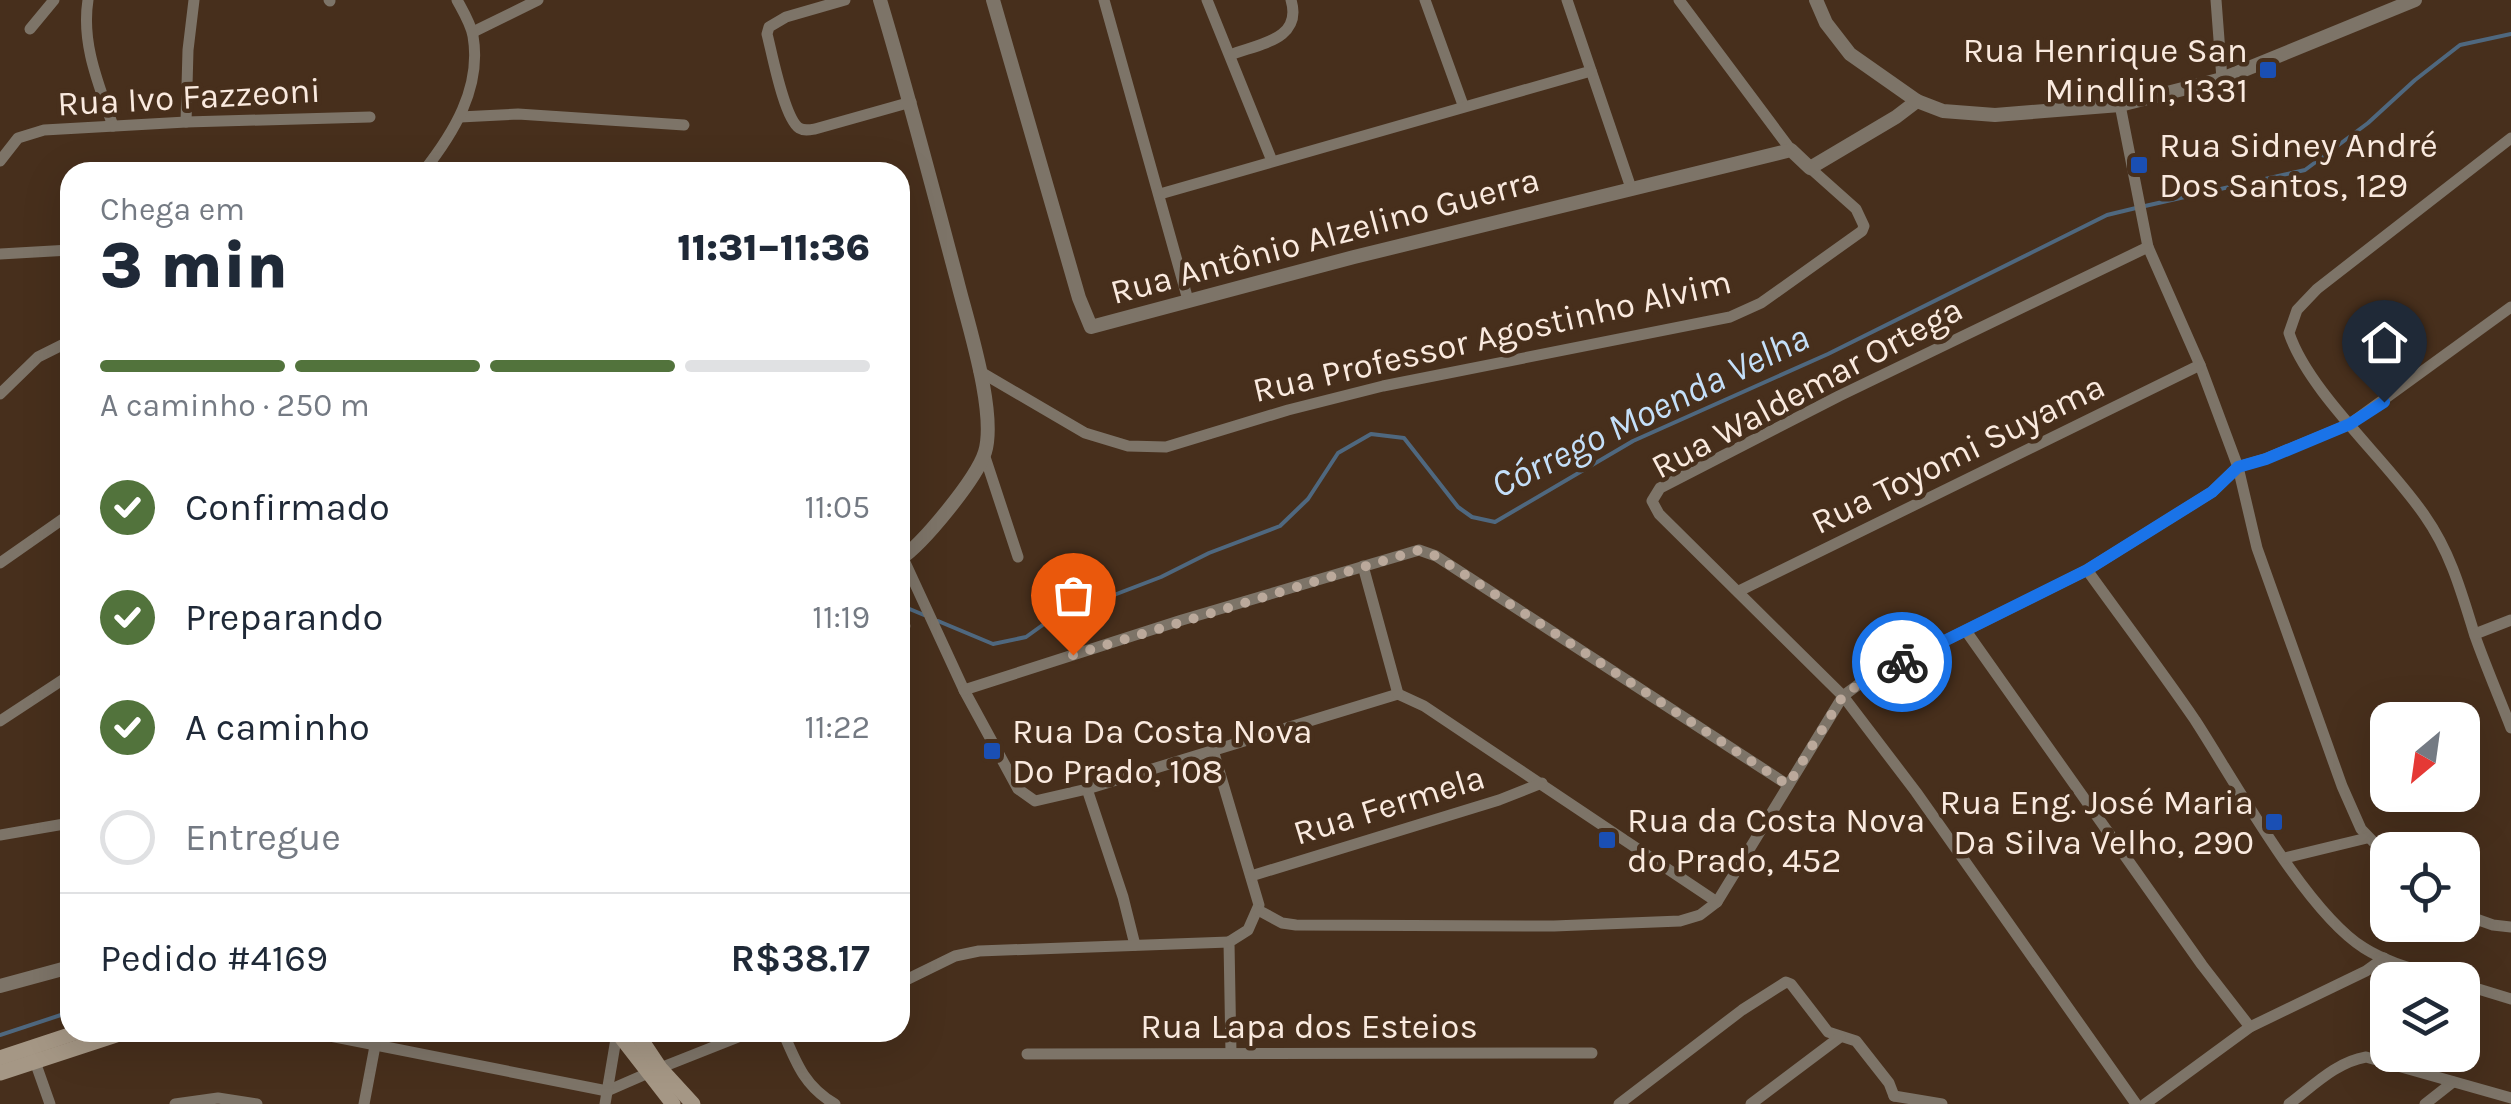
<!DOCTYPE html>
<html lang="pt">
<head>
<meta charset="utf-8">
<style>
	body { margin:0; font-family:Karla,sans-serif; background:#f2f2f3; color:#1f2937; height:100vh; display:flex; flex-direction:column; font-size:38px; white-space:nowrap }
	* { box-sizing:border-box; margin:0 }
	p { font-size:32px; color:#747a83 }
	.icon { flex:none; width:55px; height:55px; fill:none; stroke:currentColor; stroke-width:2; stroke-linecap:round; stroke-linejoin:round }
	.map { position:relative; flex:1; overflow:hidden }
	.drawer { position:absolute; left:60px; top:162px; width:850px; height:880px; display:flex; flex-direction:column; background:#fff; border-radius:30px; box-shadow:0 10px 40px #0002 }
	.drawer>* { flex:none }
	.needle { width:65px; rotate:209deg }
	.tools { position:absolute; left:2370px; top:702px; display:grid; gap:20px }
	.tools a { display:grid; place-items:center; width:110px; height:110px; border-radius:20px; background:#fff; box-shadow:0 10px 40px #0002; font-size:50px }
	.pin { position:absolute; display:grid; place-items:center; width:85px; height:85px; color:#fff; margin:-102px -42px; border-radius:50% 50% 50% 0; rotate:-45deg; box-shadow:0 0 10px #0007 }
	.pin .icon { rotate:45deg }
	.courier { position:absolute; display:grid; place-items:center; width:100px; height:100px; margin:-50px; border:8px solid #1a73e8; border-radius:50%; background:#fff; color:#222; box-shadow:0 2px 12px #0007 }
	.summary em { font-style:normal; font-weight:800 }
	.summary div { display:flex; flex-direction:column-reverse }
	.summary { display:flex; align-items:center; justify-content:space-between; height:170px; padding:0 40px }
	h1 { font-size:65px; font-weight:800; line-height:75px }
	.bar { display:grid; grid-template-columns:repeat(4,1fr); gap:15px 10px; align-content:center; height:120px; padding:0 40px }
	.bar i { height:12px; border-radius:8px; background:#e0e1e3 }
	.bar .active { background:#52733c }
	.bar p { grid-column:span 4 }
	.line { display:flex; align-items:center; gap:25px; padding:0 40px; border-top:2px solid #e0e1e3 }
	.line div { flex:1 }
	ol { padding:0 40px; list-style:none }
	li { display:flex; align-items:center; gap:30px; height:110px }
	li p { margin-inline-start:auto }
	li .icon { padding:10px; border-radius:50%; background:#52733c; color:#fff; stroke-width:4 }
	li:last-child { color:#747a83 }
	li i { width:55px; height:55px; border:5px solid #e0e1e3; border-radius:50% }
	.map>svg:first-child { display:block }
	.lines { fill:none; stroke-linecap:round; stroke-linejoin:round }
	.stream { stroke:#4f687f; stroke-width:4 }
	.minor { stroke:#7d7468; stroke-width:11 }
	.tertiary { stroke:#7d7468; stroke-width:14 }
	.secondary { stroke:#a59785; stroke-width:15 }
	.done { stroke:#bba99b; stroke-width:10; stroke-dasharray:0 18 }
	.route { stroke:#1a73e8; stroke-width:12 }
	.transit-dot { fill:#1a4fb4; stroke:#472f1c; stroke-width:4 }
	.labels { text-anchor:middle; dominant-baseline:central; stroke-width:9; stroke-linejoin:round; paint-order:stroke }
	.poi-label { font-size:35px; fill:#faeadf; stroke:#472f1c; text-anchor:start }
	.street-label { font-size:35px; fill:#faeadf; stroke:#472f1c }
	.water-label { font-size:38px; font-style:italic; fill:#c4dff9; stroke:#472f1c }
</style>
</head>
<body>
<div class="map">
<svg width="2511" height="1104" viewBox="0 0 2511 1104">
	<rect width="100%" height="100%" fill="#472f1c"/>
	<g class="lines">
		<g class="stream">
			<polyline points="2145,206 2305,170 2368,123 2415,80 2460,45 2511,34"/>
			<polyline points="900,605 924,615"/>
			<polyline points="938,621 993,644 1026,637 1051,619 1161,577 1209,553 1280,526 1308,499 1338,453 1371,434 1404,438 1458,507 1472,517 1495,522 1633,441 1828,354 2107,215 2136,208"/>
			<polyline points="0,1035 70,1012"/>
		</g>
		<g class="minor">
			<path d="M88,0C81,44 99,85 113,126"/>
			<polyline points="329,0 330,1"/>
			<path d="M845,0L786,17L769,27L767,34C772,53 784,118 799,128C804,131 809,130 815,129L911,102"/>
			<polyline points="1104,0 1188,300"/>
			<polyline points="1207,0 1272,161"/>
			<polyline points="1425,0 1463,105"/>
			<polyline points="1567,0 1631,188"/>
			<polyline points="1679,0 1791,150"/>
			<polyline points="2216,0 2222,79"/>
			<polyline points="30,29 54,0"/>
			<polyline points="473,32 538,0"/>
			<path d="M1230,55C1258,44 1303,40 1291,0"/>
			<polyline points="2120,105 2148,247 2200,365 2238,467 2257,548 2342,786 2361,829 2388,857"/>
			<polyline points="460,117 518,114 684,125"/>
			<polyline points="186,122 188,50 194,0"/>
			<path d="M2511,138L2317,289L2297,310L2289,333C2309,393 2388,461 2425,516C2451,553 2462,594 2475,636C2486,667 2499,697 2511,728"/>
			<polyline points="0,161 18,138 44,130 186,122 370,117"/>
			<path d="M423,172C453,134 482,88 473,36C471,24 463,11 457,0"/>
			<polyline points="1160,194 1591,71"/>
			<polyline points="0,254 70,250"/>
			<polyline points="979,371 1085,433 1128,446 1166,447 1288,410 1383,386 1730,317 1761,303 1862,231 1864,226 1856,209 1810,168"/>
			<polyline points="0,394 38,357 70,341"/>
			<polyline points="984,454 1018,557"/>
			<polyline points="2238,467 2265,459 2350,424 2511,307"/>
			<polyline points="903,558 964,690 1018,789 1035,801 1087,789 1398,694 1424,706 1717,902"/>
			<polyline points="0,563 70,514"/>
			<polyline points="1363,566 1398,694"/>
			<path d="M2087,570C2123,620 2160,669 2195,720C2234,780 2306,912 2364,948C2389,964 2422,971 2450,980"/>
			<polyline points="1739,591 2200,365"/>
			<polyline points="900,625 905,626"/>
			<polyline points="1966,631 2202,965 2250,1027"/>
			<polyline points="2475,634 2511,620"/>
			<polyline points="964,690 1182,620 1419,550 1436,556 1788,785"/>
			<polyline points="0,721 70,675"/>
			<polyline points="1213,750 1259,905 1248,930 1229,942 1231,1053"/>
			<polyline points="1087,789 1123,897 1135,945"/>
			<polyline points="0,835 70,823"/>
			<polyline points="2285,858 2367,838"/>
			<polyline points="1251,876 1499,800 1542,783"/>
			<polyline points="1258,910 1282,923 1296,925 1554,926 1680,921 1700,915 1717,902 1843,696 1862,682 2087,570 2212,492 2238,467"/>
			<polyline points="2462,914 2493,925 2511,927"/>
			<polyline points="908,979 955,956 979,951 1229,942"/>
			<polyline points="2462,984 2511,999"/>
			<polyline points="310,1032 607,1091 646,1074"/>
			<path d="M783,1032C796,1063 805,1087 835,1104"/>
			<polyline points="1027,1054 1592,1053"/>
			<polyline points="33,1056 50,1104"/>
			<polyline points="660,1068 751,1032"/>
			<polyline points="1894,1096 1942,1104"/>
			<polyline points="175,1104 218,1098 257,1104"/>
			<polyline points="364,1104 375,1046"/>
			<polyline points="605,1104 617,1033"/>
			<polyline points="1619,1104 1742,1010 1786,982 1791,984 1828,1032 1856,1041 1889,1083 1894,1096"/>
			<polyline points="1751,1104 1840,1037"/>
			<polyline points="2136,1104 1916,792 1843,696 1659,514 1652,501 1660,488 1839,396 2148,247"/>
			<polyline points="2145,1104 2250,1027 2366,971 2384,958"/>
			<path d="M2289,1104C2313,1086 2336,1062 2366,1057L2511,1098"/>
			<polyline points="2425,1104 2453,1082"/>
		</g>
		<g class="tertiary">
			<path d="M880,0C908,93 932,186 957,280C967,321 997,412 985,452C977,478 923,544 900,559"/>
			<polyline points="993,0 1079,298 1091,327 1354,257 1791,150 1810,168 1896,117 1917,101"/>
			<polyline points="1816,0 1826,23 1850,54 1917,101 1943,111 1995,115 2120,105 2222,79 2415,0"/>
			<polyline points="0,986 70,967"/>
		</g>
		<g class="secondary">
			<polyline points="617,1032 673,1104"/>
			<polyline points="636,1032 660,1068 693,1104"/>
			<polyline points="0,1058 78,1032"/>
			<polyline points="0,1073 125,1032"/>
		</g>
	</g>
	<g class="lines">
		<polyline class="done" points="1073,655 1419,550 1436,556 1788,785 1843,696 1862,682 1902,662"/>
		<polyline class="route" points="1902,662 2087,570 2212,492 2238,467 2266,459 2350,424 2384,402"/>
	</g>
	<g class="transit-dot">
		<rect x="2258" y="60" width="20" height="20" rx="5"/>
		<rect x="2129" y="155" width="20" height="20" rx="5"/>
		<rect x="982" y="741" width="20" height="20" rx="5"/>
		<rect x="2264" y="812" width="20" height="20" rx="5"/>
		<rect x="1597" y="830" width="20" height="20" rx="5"/>
	</g>
	<g class="labels">
		<g class="poi-label">
			<text x="2248" y="50" text-anchor="end">Rua Henrique San<tspan x="2248" dy="40">Mindlin, 1331</tspan></text>
			<text x="2159" y="145">Rua Sidney André<tspan x="2159" dy="40">Dos Santos, 129</tspan></text>
			<text x="1012" y="731">Rua Da Costa Nova<tspan x="1012" dy="40">Do Prado, 108</tspan></text>
			<text x="2254" y="802" text-anchor="end">Rua Eng. José Maria<tspan x="2254" dy="40">Da Silva Velho, 290</tspan></text>
			<text x="1627" y="820">Rua da Costa Nova<tspan x="1627" dy="40">do Prado, 452</tspan></text>
		</g>
		<g class="street-label">
			<text transform="translate(189 97) rotate(-3)">Rua Ivo Fazzeoni</text>
			<text transform="translate(1325 236) rotate(-15)">Rua Antônio Alzelino Guerra</text>
			<text transform="translate(1492 336) rotate(-13)">Rua Professor Agostinho Alvim</text>
			<text transform="translate(1807 388) rotate(-28)">Rua Waldemar Ortega</text>
			<text transform="translate(1958 454) rotate(-26)">Rua Toyomi Suyama</text>
			<text transform="translate(1389 805) rotate(-17)">Rua Fermela</text>
			<text x="1309" y="1026">Rua Lapa dos Esteios</text>
		</g>
		<g class="water-label">
			<text transform="translate(1650 411) rotate(-26)">Córrego Moenda Velha</text>
		</g>
	</g>
</svg>
<div class="tools">
<a><svg class="needle" viewBox="-14 -14 28 28"><path d="M0-13l5 13h-10z" fill="#e53935"/><path d="M0 13l5-13h-10z" fill="#747a83"/></svg></a>
<a><svg class="icon" aria-label="locate" viewBox="0 0 24 24"><circle cx="12" cy="12" r="6"/><path d="M12 2v4M12 18v4M2 12h4M18 12h4"/></svg></a>
<a><svg class="icon" aria-label="layers" viewBox="0 0 24 24"><path d="M12 4l9 5-9 5-9-5zM3 14l9 5 9-5"/></svg></a>
</div>
<div class="pin" style="left:1073px;top:655px;background:#ea580c"><svg class="icon" aria-label="bag" viewBox="0 0 24 24"><path d="M5 8h14l-1 12H6zM9 8a3 3 0 0 1 6 0"/></svg></div>
<div class="pin" style="left:2384px;top:402px;background:#1f2937"><svg class="icon" aria-label="home" viewBox="0 0 24 24"><path d="M3 11l9-7 9 7M6 9v11h12V9"/></svg></div>
<div class="courier" style="left:1902px;top:662px"><svg class="icon" aria-label="bike" viewBox="0 0 24 24"><circle cx="6" cy="16" r="4"/><circle cx="18" cy="16" r="4"/><path d="M6 16l4-8h5l3 8M10 8l3 8H6M13 5h3"/></svg></div>
<section class="drawer">
<div class="summary"><div><h1>3 min</h1><p>Chega em</p></div><em>11:31–11:36</em></div>
<div class="bar"><i class="active"></i><i class="active"></i><i class="active"></i><i></i><p>A caminho · 250 m</p></div>
<ol>
<li><svg class="icon" aria-label="check" viewBox="0 0 24 24"><path d="M5 12l5 5 9-10"/></svg>Confirmado<p>11:05</p></li>
<li><svg class="icon" aria-label="check" viewBox="0 0 24 24"><path d="M5 12l5 5 9-10"/></svg>Preparando<p>11:19</p></li>
<li><svg class="icon" aria-label="check" viewBox="0 0 24 24"><path d="M5 12l5 5 9-10"/></svg>A caminho<p>11:22</p></li>
<li><i></i>Entregue</li>
</ol>
<div class="line" style="height:130px"><div>Pedido #4169</div><b>R$38.17</b></div>
</section>
</div>
</body>
</html>
